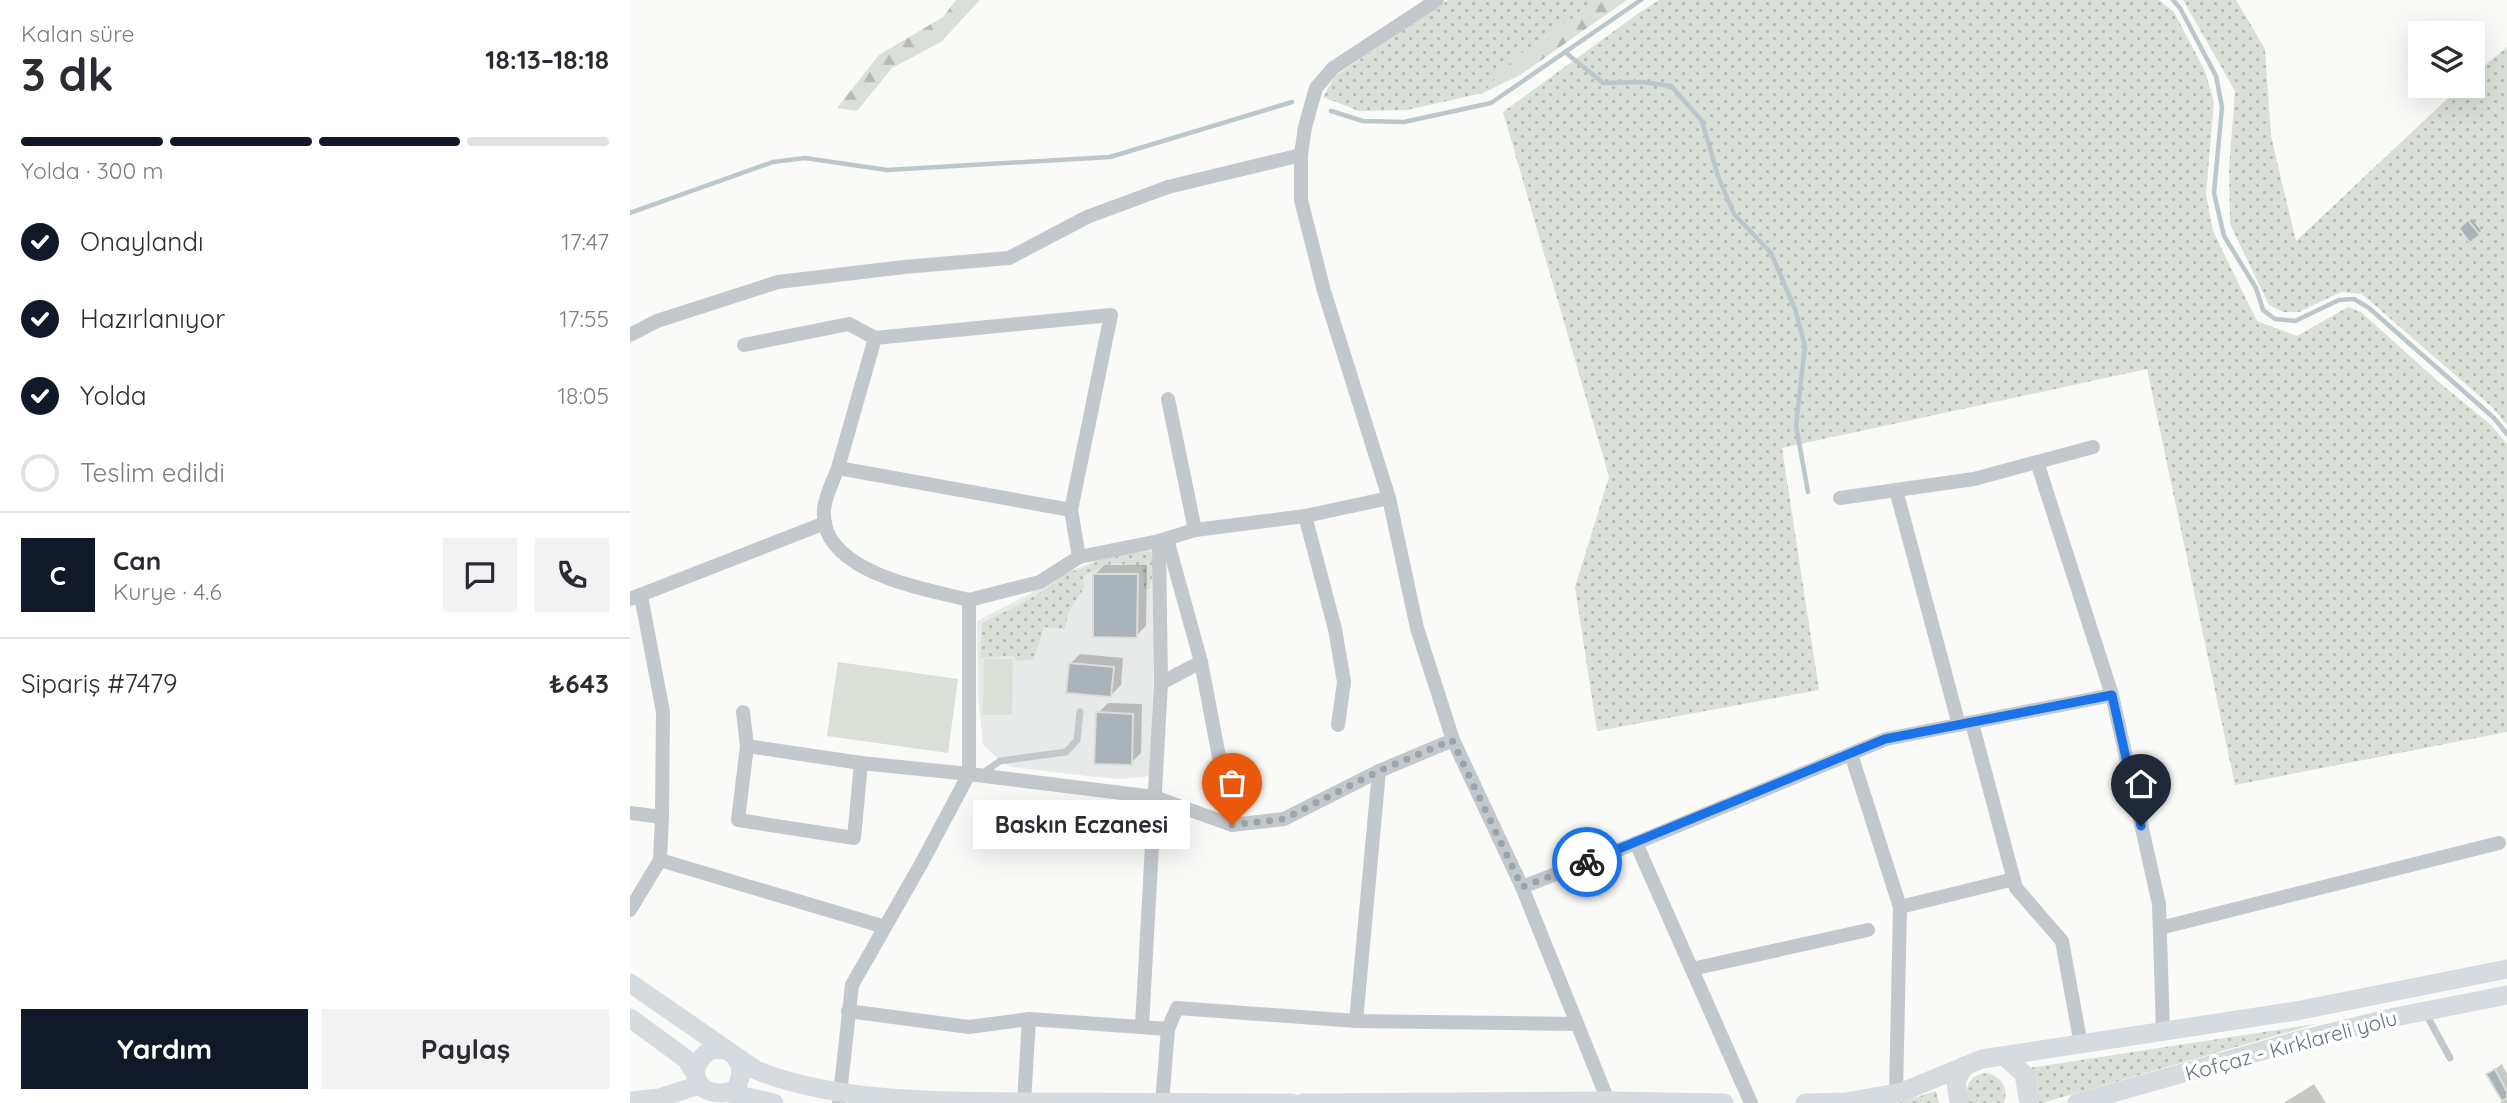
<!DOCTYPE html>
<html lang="tr">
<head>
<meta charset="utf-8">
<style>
	body { margin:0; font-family:Quicksand,sans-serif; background:#f2f2f3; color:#2b2b33; height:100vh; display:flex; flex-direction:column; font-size:26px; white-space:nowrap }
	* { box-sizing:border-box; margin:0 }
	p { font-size:23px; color:#7c7c81 }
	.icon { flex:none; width:38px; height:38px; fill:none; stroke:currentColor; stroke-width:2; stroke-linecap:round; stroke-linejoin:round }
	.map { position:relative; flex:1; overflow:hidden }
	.drawer { display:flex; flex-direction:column; background:#fff; width:630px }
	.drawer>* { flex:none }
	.controls { position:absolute; left:1778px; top:21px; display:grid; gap:14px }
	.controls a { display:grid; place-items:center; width:77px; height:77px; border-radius:0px; background:#fff; box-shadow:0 7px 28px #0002; font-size:35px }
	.pin { position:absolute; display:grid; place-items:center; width:60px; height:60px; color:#fff; margin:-72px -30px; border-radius:50% 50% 50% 0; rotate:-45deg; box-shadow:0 0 7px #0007 }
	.pin .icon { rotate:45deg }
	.courier { position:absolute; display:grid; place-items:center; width:70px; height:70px; margin:-35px; border:5px solid #1a73e8; border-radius:50%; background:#fff; color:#222; box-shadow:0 2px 9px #0007 }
	.bubble { position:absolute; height:49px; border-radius:0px; background:#fff; box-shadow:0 7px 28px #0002; font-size:23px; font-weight:700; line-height:49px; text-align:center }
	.head em { font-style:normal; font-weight:700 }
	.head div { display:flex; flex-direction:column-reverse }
	.head { display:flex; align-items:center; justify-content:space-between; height:119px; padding:0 21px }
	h1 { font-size:46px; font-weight:700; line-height:52px }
	.bar { display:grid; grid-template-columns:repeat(4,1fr); gap:10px 7px; align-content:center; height:84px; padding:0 21px }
	.bar i { height:9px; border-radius:5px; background:#e1e1e2 }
	.bar .on { background:#111827 }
	.bar p { grid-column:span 4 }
	.line { display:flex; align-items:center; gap:18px; padding:0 21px; border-top:2px solid #e1e1e2 }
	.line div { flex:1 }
	.round { display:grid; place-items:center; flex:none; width:74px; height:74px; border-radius:0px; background:#f2f2f3 }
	ol { padding:0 21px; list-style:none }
	li { display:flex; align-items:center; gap:21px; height:77px }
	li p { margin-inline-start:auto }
	li .icon { padding:7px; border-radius:50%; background:#111827; color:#fff; stroke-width:4 }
	li:last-child { color:#7c7c81 }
	li i { width:38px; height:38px; border:4px solid #e1e1e2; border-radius:50% }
	.action { display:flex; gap:14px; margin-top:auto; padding:14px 21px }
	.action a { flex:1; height:80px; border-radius:0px; background:#111827; color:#fff; font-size:28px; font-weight:700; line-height:80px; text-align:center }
	.action a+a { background:#f2f2f3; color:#2b2b33 }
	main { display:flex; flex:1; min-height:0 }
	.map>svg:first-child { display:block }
	.built { fill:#e8e9e9 }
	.grass { fill:url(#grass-dots) }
	.forest { fill:url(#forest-firs) }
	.garden { fill:#dadfd7 }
	.shadow { fill:#0003 }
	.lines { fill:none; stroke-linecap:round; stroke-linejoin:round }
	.stream { stroke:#bbc7cb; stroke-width:4.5 }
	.building { fill:#aab3b9; stroke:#dcdcda; stroke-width:2 }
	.lane { stroke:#c3c8cc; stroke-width:7 }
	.street { stroke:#c3c8cc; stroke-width:14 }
	.secondary { stroke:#d6dbdf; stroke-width:19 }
	.done { stroke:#99a4ac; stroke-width:7; stroke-dasharray:0 12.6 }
	.route { stroke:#1a73e8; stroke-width:9 }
	.labels { text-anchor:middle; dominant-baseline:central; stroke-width:7; stroke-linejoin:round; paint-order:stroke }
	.street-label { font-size:21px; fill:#657683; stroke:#fff }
</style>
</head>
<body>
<main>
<section class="drawer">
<div class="head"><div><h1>3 dk</h1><p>Kalan süre</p></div><em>18:13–18:18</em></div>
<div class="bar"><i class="on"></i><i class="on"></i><i class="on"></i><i></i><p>Yolda · 300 m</p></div>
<ol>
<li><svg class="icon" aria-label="check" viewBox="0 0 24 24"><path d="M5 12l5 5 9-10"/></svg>Onaylandı<p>17:47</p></li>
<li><svg class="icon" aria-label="check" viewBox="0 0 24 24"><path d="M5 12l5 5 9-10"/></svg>Hazırlanıyor<p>17:55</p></li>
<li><svg class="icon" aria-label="check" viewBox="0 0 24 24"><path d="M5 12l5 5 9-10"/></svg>Yolda<p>18:05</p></li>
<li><i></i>Teslim edildi</li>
</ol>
<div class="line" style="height:126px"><b class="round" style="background:#111827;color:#fff">C</b><div><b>Can</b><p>Kurye · 4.6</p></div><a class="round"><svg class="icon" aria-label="chat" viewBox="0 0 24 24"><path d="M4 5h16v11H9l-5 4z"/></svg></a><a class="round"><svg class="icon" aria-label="phone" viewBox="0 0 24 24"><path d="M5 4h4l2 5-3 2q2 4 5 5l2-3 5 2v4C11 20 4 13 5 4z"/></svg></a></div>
<div class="line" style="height:91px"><div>Sipariş #7479</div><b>₺643</b></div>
<div class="action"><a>Yardım</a><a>Paylaş</a></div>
</section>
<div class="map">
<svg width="1877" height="1103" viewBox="0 0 1877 1103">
	<defs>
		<pattern id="grass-dots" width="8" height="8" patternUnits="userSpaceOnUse" patternTransform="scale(1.75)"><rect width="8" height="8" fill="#dadfd7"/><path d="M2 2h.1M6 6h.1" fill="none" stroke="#b4b9b4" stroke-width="1.8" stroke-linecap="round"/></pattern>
		<pattern id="forest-firs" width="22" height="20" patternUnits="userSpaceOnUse" patternTransform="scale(1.75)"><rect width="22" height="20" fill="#dadfd7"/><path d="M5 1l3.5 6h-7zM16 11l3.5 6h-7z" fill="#b4b9b4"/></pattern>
	</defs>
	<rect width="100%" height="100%" fill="#fafaf8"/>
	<polygon class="built" points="518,549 526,551 521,776 492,779 466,777 382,767 370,761 353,745 348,693 347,621 398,595 435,568 445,569 474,557"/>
	<g class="grass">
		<polygon points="818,0 969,0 883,59 853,93 777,110 729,111 693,97 705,76"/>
		<polygon points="1029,0 1529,0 1544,12 1575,71 1584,102 1576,194 1583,231 1627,321 1667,336 1718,307 1731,312 1811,384 1860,424 1877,444 1877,732 1605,785 1517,369 1152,448 1189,690 967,731 945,587 979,477 873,112 1006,15"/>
		<polygon points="1553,0 1606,0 1635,49 1641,136 1666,241 1831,86 1843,86 1843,75 1877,47 1877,425 1862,407 1732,294 1711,292 1669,312 1653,312 1639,305 1600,224 1599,169 1605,91"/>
		<path d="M517,551L526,553L520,589H514L513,567L483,563L453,576L454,588L438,613L435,629L414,627L404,659L386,661L383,656L350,658L352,623C377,610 418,593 436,571C457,573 470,555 489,552C499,550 507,555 517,551Z"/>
		<polygon points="1686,1024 1412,1103 1404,1103 1398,1068"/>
		<path d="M1358,1073C1372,1078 1379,1088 1374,1103H1336C1336,1086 1338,1074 1358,1073Z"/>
		<polygon points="1306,1091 1309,1103 1268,1103"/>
	</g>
	<g class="forest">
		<polygon points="326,0 350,0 311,42 262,68 227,111 207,108 249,55 313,17"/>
		<polygon points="969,0 997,0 890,75 853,93 883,59"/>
	</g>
	<g class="garden">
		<polygon points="354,659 383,659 382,715 353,715"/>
		<polygon points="208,662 328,679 318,753 197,736"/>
	</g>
	<g class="shadow">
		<polygon points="1842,219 1851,231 1841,240 1831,228"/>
		<polygon points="475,565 517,565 516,626 506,636 465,574"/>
		<polygon points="450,654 493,658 491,685 481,695 440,664"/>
		<polygon points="478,703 512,704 511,753 501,763 468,713"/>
		<polygon points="1872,1064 1877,1074 1877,1103 1870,1103 1873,1100 1858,1074"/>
		<polygon points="1684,1084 1696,1103 1655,1103 1655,1102"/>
	</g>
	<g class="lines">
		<g class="stream">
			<polyline points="1543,0 1550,8 1586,76 1592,107 1584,193 1594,236 1626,288 1633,310 1645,319 1665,321 1709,300 1724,299 1739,308 1864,418 1877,434"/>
			<polyline points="935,52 973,83 1013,82 1041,86 1072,121 1088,176 1104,214 1141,253 1165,309 1175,346 1166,426 1178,492"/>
			<polyline points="701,111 733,121 774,122 861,103 1011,0"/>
			<polyline points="0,213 143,162 175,158 257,170 480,157 662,102"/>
		</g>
	</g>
	<g class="building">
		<polygon points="1838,220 1850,235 1840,243 1829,228"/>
		<polygon points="463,574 508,574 507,638 463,637"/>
		<polygon points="439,663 484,667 481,697 436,693"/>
		<polygon points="466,712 503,714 502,765 464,764"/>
		<polygon points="1865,1069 1877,1092 1877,1098 1872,1101 1856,1074"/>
	</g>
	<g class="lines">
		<g class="lane">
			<polyline points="350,775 370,761 436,752 447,740 450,712"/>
			<polyline points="1795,1012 1820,1058"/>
		</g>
		<g class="street">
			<polyline points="807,0 703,68 686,88 675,127 671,155 671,200 694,291 759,498 787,628 823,740 892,887 979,1103"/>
			<polyline points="0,335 27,321 148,282 274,267 379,258 457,217 538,187 671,155"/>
			<polyline points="114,345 219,324 245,338"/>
			<polyline points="538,399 565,530"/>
			<polyline points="1407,462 1482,695 1529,904 1533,1032"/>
			<polyline points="208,468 245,338 481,315 441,510 449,557"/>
			<polyline points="1266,490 1329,725"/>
			<polyline points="1210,498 1344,479 1463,447"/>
			<polyline points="675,516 705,629 714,682 708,725"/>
			<polyline points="537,539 571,662 602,825"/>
			<polyline points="0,599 195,523"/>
			<path d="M339,600C295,589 189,572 194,510C195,496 203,481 208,468L441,510"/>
			<polyline points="531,683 571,662"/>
			<polyline points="113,712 117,746 108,820 224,838 231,763"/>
			<polyline points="1342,723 1386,888 1432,941 1451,1045"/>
			<polyline points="117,746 231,763 339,774 339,600 410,582 449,557 529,541 565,530 675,516 759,498"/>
			<polyline points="1221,754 1270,907 1384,879"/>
			<polyline points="0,813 32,817"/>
			<polyline points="1006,843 1121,1103"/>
			<polyline points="30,860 255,927"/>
			<polyline points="892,887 1006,843 1256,739 1482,695"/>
			<polyline points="0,910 30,860 32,817 33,712 11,596"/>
			<polyline points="1530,928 1869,843"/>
			<polyline points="1062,969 1238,930"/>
			<polyline points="218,1011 339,1027 399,1019 538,1029 547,1008 726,1021 947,1024"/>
			<polyline points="726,1021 749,771"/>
			<polyline points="512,1026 531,683 529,541"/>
			<polyline points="1266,1093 1270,907"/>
			<polyline points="394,1102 399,1019"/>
			<polyline points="209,1103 222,985 291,864 339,774 524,797 602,825 654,819 749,771 823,740"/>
			<polyline points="532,1103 538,1029"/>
		</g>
		<g class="secondary">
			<path d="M0,983L126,1070C206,1103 322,1102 410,1102C494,1103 578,1103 662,1103"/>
			<polyline points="0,1018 56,1059 65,1073"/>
			<path d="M95,1050L82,1049C50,1069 69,1103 105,1090C111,1079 114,1068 106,1058"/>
			<polyline points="1374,1056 1394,1074 1399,1103"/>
			<polyline points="99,1093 144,1103"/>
			<polyline points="0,1101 29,1098 69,1085"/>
			<polyline points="673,1103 979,1101 1094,1103"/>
			<polyline points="1175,1103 1216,1102 1272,1092 1352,1059 1666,1011 1877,969"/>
			<polyline points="1329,1103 1326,1082 1334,1066"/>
			<polyline points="1447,1103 1670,1040 1765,1017 1877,995"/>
		</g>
	</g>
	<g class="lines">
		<polyline class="done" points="602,825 654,819 749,771 822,740 892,887 957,862"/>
		<polyline class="route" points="957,862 1255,739 1482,695 1511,826"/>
	</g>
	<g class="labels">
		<g class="street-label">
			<text transform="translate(1661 1045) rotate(-15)">Kofçaz - Kırklareli yolu</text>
		</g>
	</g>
</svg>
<div class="controls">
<a><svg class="icon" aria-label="layers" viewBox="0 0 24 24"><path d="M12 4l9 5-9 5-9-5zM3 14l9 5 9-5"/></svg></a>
</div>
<div class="pin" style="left:602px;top:825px;background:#ea580c"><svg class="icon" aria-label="bag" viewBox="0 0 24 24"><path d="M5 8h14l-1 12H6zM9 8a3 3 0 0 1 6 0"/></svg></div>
<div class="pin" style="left:1511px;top:826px;background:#1f2937"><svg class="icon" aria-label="home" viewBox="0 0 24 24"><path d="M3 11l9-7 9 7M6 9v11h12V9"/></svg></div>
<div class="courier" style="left:957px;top:862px"><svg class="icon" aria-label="bike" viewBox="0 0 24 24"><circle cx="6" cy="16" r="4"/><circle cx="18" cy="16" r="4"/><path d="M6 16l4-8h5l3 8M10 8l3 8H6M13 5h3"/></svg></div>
<div class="bubble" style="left:343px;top:800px;width:217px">Baskın Eczanesi</div>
</div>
</main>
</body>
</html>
